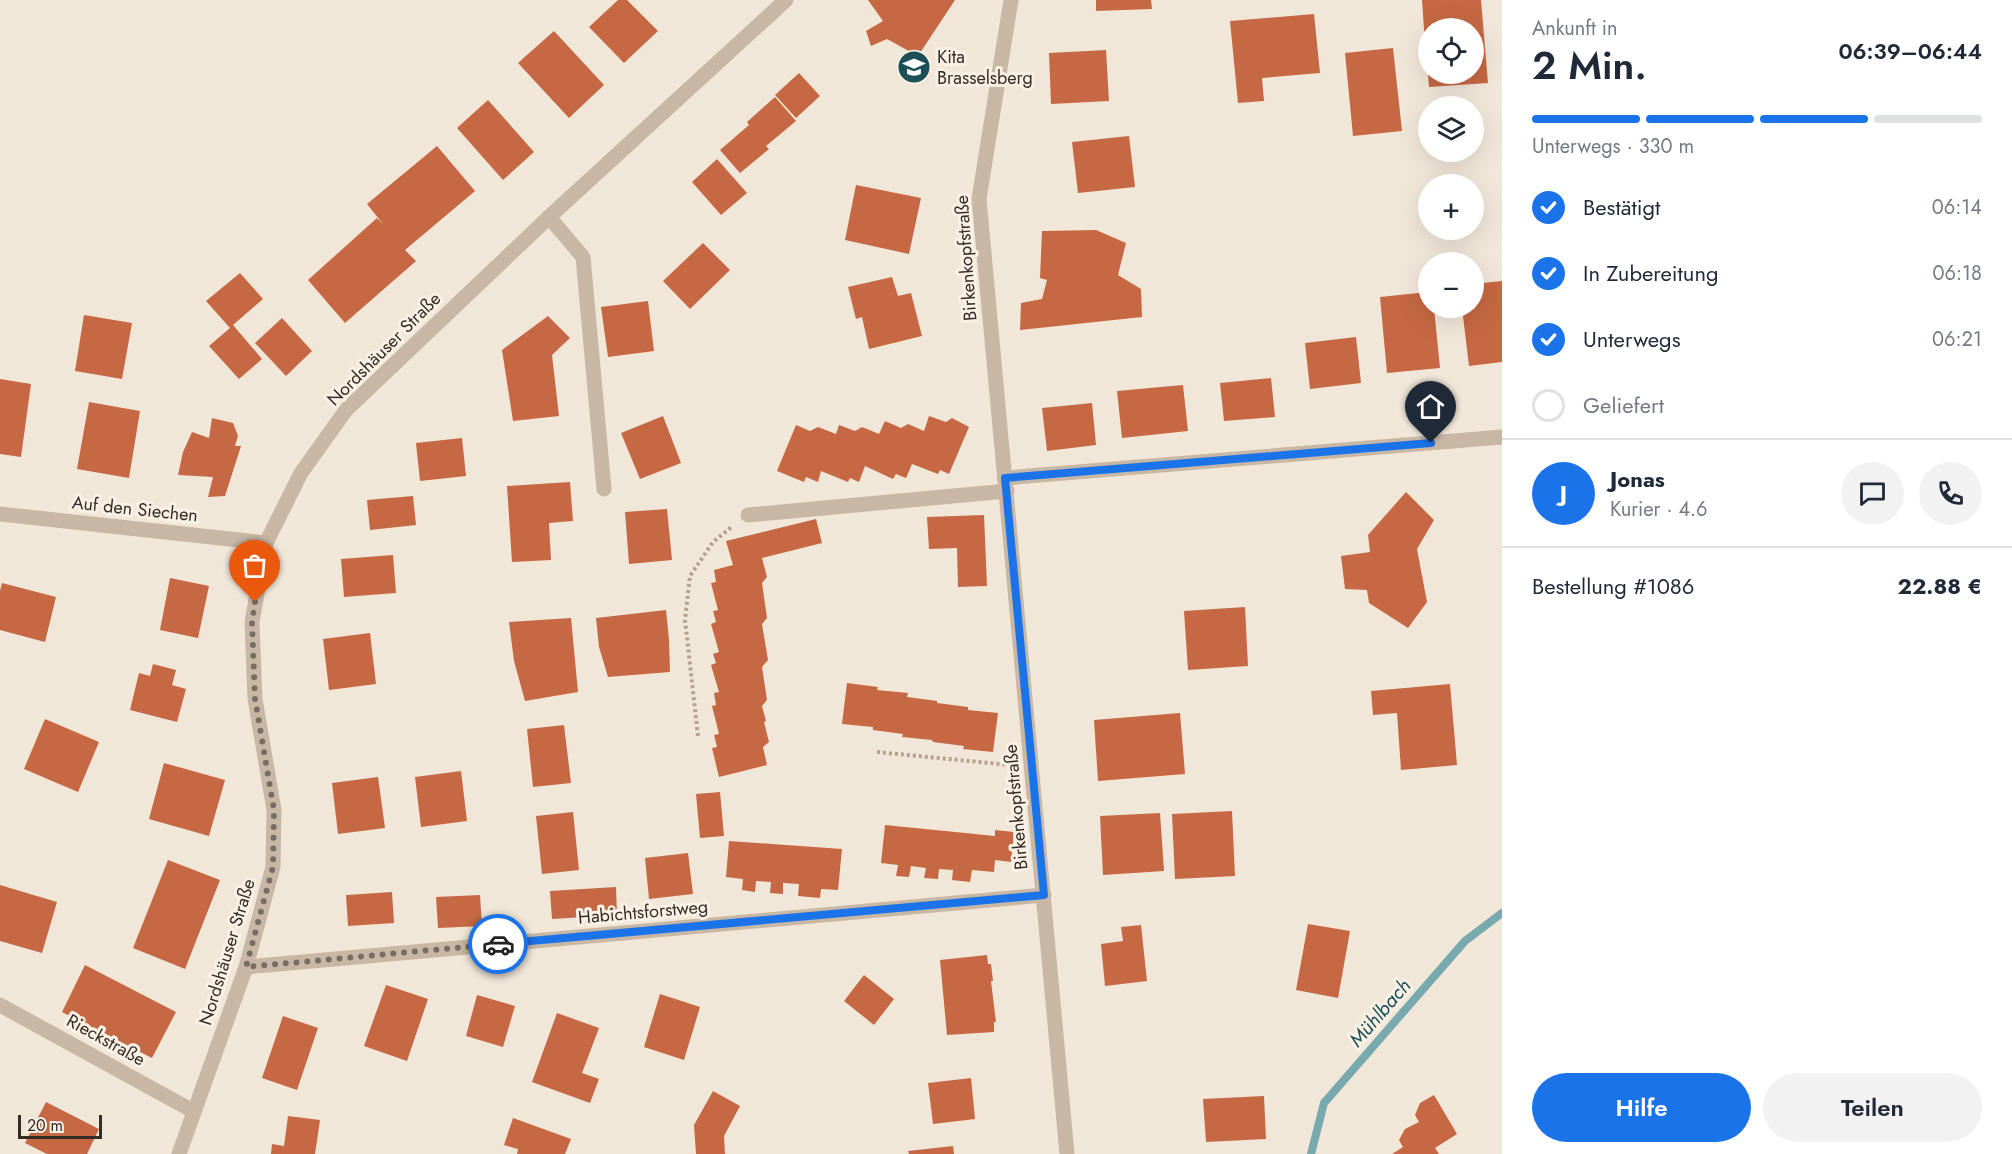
<!DOCTYPE html>
<html lang="de">
<head>
<meta charset="utf-8">
<style>
	body { margin:0; font-family:Jost,sans-serif; background:#f2f2f3; color:#1f2937; height:100vh; display:flex; flex-direction:column; font-size:22px; white-space:nowrap }
	* { box-sizing:border-box; margin:0 }
	p { font-size:20px; color:#747a83 }
	.icon { flex:none; width:33px; height:33px; fill:none; stroke:currentColor; stroke-width:2; stroke-linecap:round; stroke-linejoin:round }
	.map { position:relative; flex:1; overflow:hidden }
	.drawer { display:flex; flex-direction:column; background:#fff; width:510px }
	.drawer>* { flex:none }
	.fabs { position:absolute; left:1418px; top:18px; display:grid; gap:12px }
	.fabs a { display:grid; place-items:center; width:66px; height:66px; border-radius:50%; background:#fff; box-shadow:0 6px 24px #0002; font-size:30px }
	.scale { position:absolute; left:18px; bottom:15px; width:84px; box-sizing:border-box; padding-left:6px; border:3px solid #352c26; border-top:0; font-size:16px; line-height:21px; white-space:nowrap; color:#352c26; -webkit-text-stroke:4px #f9f1e5; paint-order:stroke }
	.pin { position:absolute; display:grid; place-items:center; width:51px; height:51px; color:#fff; margin:-62px -26px; border-radius:50% 50% 50% 0; rotate:-45deg; box-shadow:0 0 6px #0007 }
	.pin .icon { rotate:45deg }
	.courier { position:absolute; display:grid; place-items:center; width:60px; height:60px; margin:-30px; border:4px solid #1a73e8; border-radius:50%; background:#fff; color:#222; box-shadow:0 2px 8px #0007 }
	.overview em { font-style:normal; font-weight:600 }
	.overview div { display:flex; flex-direction:column-reverse }
	.overview { display:flex; align-items:center; justify-content:space-between; height:102px; padding:0 30px }
	h1 { font-size:39px; font-weight:600; line-height:45px }
	.bar { display:grid; grid-template-columns:repeat(4,1fr); gap:9px 6px; align-content:center; height:72px; padding:0 30px }
	.bar i { height:8px; border-radius:4px; background:#e0e1e3 }
	.bar .active { background:#1a73e8 }
	.bar p { grid-column:span 4 }
	.line { display:flex; align-items:center; gap:15px; padding:0 30px; border-top:2px solid #e0e1e3 }
	.line div { flex:1 }
	.round { display:grid; place-items:center; flex:none; width:63px; height:63px; border-radius:32px; background:#f2f2f3 }
	ol { padding:0 30px; list-style:none }
	li { display:flex; align-items:center; gap:18px; height:66px }
	li p { margin-inline-start:auto }
	li .icon { padding:6px; border-radius:50%; background:#1a73e8; color:#fff; stroke-width:4 }
	li:last-child { color:#747a83 }
	li i { width:33px; height:33px; border:3px solid #e0e1e3; border-radius:50% }
	.button { display:flex; gap:12px; margin-top:auto; padding:12px 30px }
	.button a { flex:1; height:69px; border-radius:36px; background:#1a73e8; color:#fff; font-size:24px; font-weight:600; line-height:69px; text-align:center }
	.button a+a { background:#f2f2f3; color:#1f2937 }
	main { display:flex; flex:1; min-height:0 }
	.map>svg:first-child { display:block }
	.lines { fill:none; stroke-linecap:round; stroke-linejoin:round }
	.stream { stroke:#78a9ae; stroke-width:8 }
	.building { fill:#c66843 }
	.path { stroke:#b5a190; stroke-width:4; stroke-dasharray:3 3; stroke-linecap:butt }
	.service { stroke:#c9b7a5; stroke-width:15 }
	.minor { stroke:#c9b7a5; stroke-width:15 }
	.tertiary { stroke:#c9b7a5; stroke-width:15 }
	.done { stroke:#776d65; stroke-width:6; stroke-dasharray:0 10.8 }
	.route { stroke:#1a73e8; stroke-width:8 }
	.labels { text-anchor:middle; dominant-baseline:central; stroke-width:6; stroke-linejoin:round; paint-order:stroke }
	.poi-label { font-size:18px; fill:#352c26; stroke:#f9f1e5; text-anchor:start }
	.street-label { font-size:18px; fill:#352c26; stroke:#f9f1e5 }
	.water-label { font-size:20px; font-style:italic; fill:#1c5056; stroke:#f9f1e5 }
</style>
</head>
<body>
<main>
<div class="map">
<svg width="1502" height="1154" viewBox="0 0 1502 1154">
	<rect width="100%" height="100%" fill="#f1e7d9"/>
	<g class="lines">
		<polyline class="stream" points="1311,1154 1324,1103 1465,941 1502,913"/>
	</g>
	<g class="building">
		<polygon points="618,0 627,0 658,31 624,63 589,27"/>
		<polygon points="868,0 955,0 918,56 887,39 871,46 866,31 883,21"/>
		<polygon points="1096,0 1151,0 1152,9 1096,11"/>
		<polygon points="1422,0 1481,0 1488,83 1429,87 1428,74 1473,74 1473,28 1428,28 1428,58 1426,58"/>
		<polygon points="1314,14 1320,73 1262,78 1264,101 1238,103 1230,21"/>
		<polygon points="554,31 604,85 569,118 518,63"/>
		<polygon points="1393,48 1402,131 1353,136 1345,53"/>
		<polygon points="1106,50 1109,101 1051,104 1049,53"/>
		<polygon points="799,73 820,96 796,118 775,95"/>
		<polygon points="775,97 796,121 766,146 769,149 740,173 720,150 749,125 747,122"/>
		<polygon points="488,100 534,152 503,180 457,128"/>
		<polygon points="1129,136 1135,187 1078,193 1072,142"/>
		<polygon points="437,146 475,191 405,250 416,261 345,323 308,280 377,218 383,224 367,204"/>
		<polygon points="717,159 747,193 721,215 692,182"/>
		<polygon points="856,185 921,198 909,254 845,240"/>
		<polygon points="1096,230 1126,243 1118,275 1141,289 1142,317 1020,330 1021,303 1042,299 1047,280 1040,278 1042,231"/>
		<polygon points="703,243 730,270 690,309 663,281"/>
		<polygon points="240,273 263,299 233,325 262,359 239,379 209,346 230,328 206,301"/>
		<polygon points="892,277 898,296 911,293 922,336 869,349 862,317 856,319 848,287"/>
		<polygon points="1502,281 1502,362 1469,366 1462,308 1473,308 1473,284"/>
		<polygon points="1428,292 1428,308 1434,308 1440,368 1387,373 1380,297"/>
		<polygon points="648,301 654,351 608,357 601,307"/>
		<polygon points="84,315 132,323 122,379 75,371"/>
		<polygon points="548,316 570,338 552,355 559,416 513,421 502,350"/>
		<polygon points="282,318 312,351 286,376 255,343"/>
		<polygon points="1356,337 1361,383 1310,389 1305,343"/>
		<polygon points="1271,378 1275,417 1224,421 1220,383"/>
		<polygon points="0,379 31,384 21,457 0,454"/>
		<polygon points="1183,385 1188,431 1122,438 1117,391"/>
		<polygon points="89,402 140,411 129,478 77,469"/>
		<polygon points="1092,403 1096,445 1047,451 1042,408"/>
		<polygon points="663,416 681,463 640,479 621,433"/>
		<polygon points="929,416 946,422 952,418 969,427 949,474 940,470 938,474 912,464 906,478 896,474 893,479 865,466 859,482 850,478 848,482 821,471 818,482 806,477 804,482 777,471 796,425 810,431 818,427 836,434 839,425 855,431 862,427 879,434 885,421 901,428 908,424 924,431"/>
		<polygon points="212,418 233,423 238,436 235,446 241,446 225,496 208,497 213,477 178,475 183,452 192,432 209,438"/>
		<polygon points="462,438 466,476 420,481 416,443"/>
		<polygon points="570,482 573,521 549,523 551,560 512,562 507,486"/>
		<polygon points="1406,492 1434,520 1417,549 1427,602 1408,628 1369,603 1367,590 1345,589 1341,556 1370,552 1368,535"/>
		<polygon points="413,496 416,525 370,530 367,500"/>
		<polygon points="667,509 672,560 629,564 625,512"/>
		<polygon points="984,515 987,586 958,587 957,548 929,549 927,517"/>
		<polygon points="816,519 822,543 762,558 767,577 762,583 767,618 762,624 768,660 762,667 767,700 762,706 766,721 764,722 769,742 763,747 767,765 719,777 712,748 717,747 714,735 719,734 712,706 716,705 714,693 719,692 711,665 716,663 713,654 719,652 711,624 716,622 713,611 718,610 711,583 716,582 714,570 733,565 726,541"/>
		<polygon points="393,555 396,593 344,597 341,559"/>
		<polygon points="170,578 209,586 198,638 160,630"/>
		<polygon points="2,583 56,597 45,642 0,630 0,591"/>
		<polygon points="1245,607 1248,666 1188,670 1184,611"/>
		<polygon points="666,610 669,640 670,672 608,677 599,647 596,618"/>
		<polygon points="571,618 578,692 525,701 514,661 509,622"/>
		<polygon points="370,633 376,684 329,690 323,639"/>
		<polygon points="153,664 176,670 172,685 186,689 177,722 130,710 139,673 150,676"/>
		<polygon points="847,683 878,687 877,690 908,693 907,697 937,701 937,703 968,707 968,710 998,713 993,752 963,749 964,746 933,742 932,740 902,737 903,734 873,730 873,727 842,724"/>
		<polygon points="1450,684 1457,765 1401,770 1397,713 1373,715 1371,691"/>
		<polygon points="1180,713 1185,774 1098,781 1094,720"/>
		<polygon points="45,719 99,742 78,792 24,769"/>
		<polygon points="564,725 571,783 533,787 527,729"/>
		<polygon points="164,763 225,780 209,836 149,819"/>
		<polygon points="461,771 467,821 421,827 415,777"/>
		<polygon points="378,777 385,828 338,834 332,783"/>
		<polygon points="720,792 724,836 700,838 696,794"/>
		<polygon points="1232,811 1235,876 1175,879 1172,814"/>
		<polygon points="573,812 579,870 542,874 536,816"/>
		<polygon points="1160,813 1164,871 1103,875 1100,816"/>
		<polygon points="885,825 995,836 995,830 1014,832 1011,862 995,860 994,872 972,870 970,882 952,880 953,870 939,869 938,879 924,878 926,868 911,866 909,877 896,876 898,865 881,863"/>
		<polygon points="729,841 842,849 838,890 821,889 820,898 798,896 799,884 783,883 783,894 770,893 771,882 756,881 755,892 742,890 743,879 726,877"/>
		<polygon points="688,853 693,894 649,899 645,858"/>
		<polygon points="168,860 220,880 185,969 133,948"/>
		<polygon points="0,885 57,902 42,953 0,941"/>
		<polygon points="616,887 617,915 552,919 550,891"/>
		<polygon points="392,892 394,923 348,926 346,895"/>
		<polygon points="480,895 482,926 438,928 436,897"/>
		<polygon points="1308,924 1350,931 1338,998 1296,990"/>
		<polygon points="1141,925 1147,981 1105,986 1101,944 1123,941 1121,927"/>
		<polygon points="987,955 988,964 991,964 993,981 991,981 996,1022 994,1022 994,1032 947,1035 940,960"/>
		<polygon points="85,965 176,1012 152,1058 62,1012"/>
		<polygon points="864,975 894,999 874,1025 844,1001"/>
		<polygon points="386,985 428,999 407,1061 364,1046"/>
		<polygon points="660,994 700,1007 684,1060 644,1047"/>
		<polygon points="477,995 515,1006 503,1047 466,1036"/>
		<polygon points="557,1013 599,1028 582,1073 599,1079 590,1103 532,1082"/>
		<polygon points="283,1016 318,1028 297,1090 262,1078"/>
		<polygon points="971,1078 975,1119 933,1124 928,1083"/>
		<polygon points="713,1091 740,1106 724,1136 725,1154 696,1154 694,1125"/>
		<polygon points="1434,1095 1457,1134 1435,1148 1439,1154 1392,1154 1403,1147 1399,1140 1405,1129 1419,1122 1415,1115 1420,1103"/>
		<polygon points="1264,1096 1266,1139 1206,1142 1203,1099"/>
		<polygon points="46,1102 99,1129 87,1154 47,1154 25,1143"/>
		<polygon points="288,1116 320,1120 315,1154 271,1154 272,1144 284,1146"/>
		<polygon points="513,1118 571,1139 565,1154 517,1154 518,1149 504,1145"/>
		<polygon points="953,1146 954,1154 909,1154 908,1151"/>
	</g>
	<g class="lines">
		<g class="path">
			<polyline points="698,736 685,620 690,576 713,542 733,526"/>
			<polyline points="877,752 1010,765"/>
		</g>
		<g class="service">
			<polyline points="549,217 583,257 604,489"/>
			<polyline points="748,515 1007,491"/>
		</g>
		<g class="minor">
			<polyline points="1011,0 979,199 1067,1154"/>
			<polyline points="1005,478 1502,437"/>
			<polyline points="0,514 266,543"/>
			<polyline points="246,967 1044,895"/>
			<polyline points="0,1005 193,1111"/>
		</g>
		<polyline class="tertiary" points="179,1154 246,967 273,867 274,810 255,699 252,622 266,543 301,473 346,410 549,217 786,0"/>
	</g>
	<g class="lines">
		<polyline class="done" points="255,602 252,622 255,699 274,810 273,867 246,967 498,944"/>
		<polyline class="route" points="498,944 1044,895 1005,478 1431,443"/>
	</g>
	<defs>
		<g id="school-disc" transform="scale(1.725)"><circle r="9.5" fill="#1c5056" stroke="#f9f1e5"/><path d="M0-5L7-2L0 1L-7-2ZM-4 1L0 2.5L4 1V4Q0 6-4 4Z" fill="#fff"/></g>
	</defs>
	<g fill-rule="evenodd">
		<use href="#school-disc" x="914" y="67"/>
	</g>
	<g class="labels">
		<g class="poi-label">
			<text x="937" y="57">Kita<tspan x="937" dy="21">Brasselsberg</tspan></text>
		</g>
		<g class="street-label">
			<text transform="translate(966 258) rotate(-94)">Birkenkopfstraße</text>
			<text transform="translate(384 349) rotate(-45)">Nordshäuser Straße</text>
			<text transform="translate(135 509) rotate(6)">Auf den Siechen</text>
			<text transform="translate(1016 807) rotate(-95)">Birkenkopfstraße</text>
			<text transform="translate(643 912) rotate(-5)">Habichtsforstweg</text>
			<text transform="translate(227 952) rotate(-73)">Nordshäuser Straße</text>
			<text transform="translate(106 1040) rotate(29)">Rieckstraße</text>
		</g>
		<g class="water-label">
			<text transform="translate(1380 1013) rotate(-49)">Mühlbach</text>
		</g>
	</g>
</svg>
<div class="fabs">
<a><svg class="icon" aria-label="locate" viewBox="0 0 24 24"><circle cx="12" cy="12" r="6"/><path d="M12 2v4M12 18v4M2 12h4M18 12h4"/></svg></a>
<a><svg class="icon" aria-label="layers" viewBox="0 0 24 24"><path d="M12 4l9 5-9 5-9-5zM3 14l9 5 9-5"/></svg></a>
<a>+</a>
<a>−</a>
</div>
<div class="scale">20 m</div>
<div class="pin" style="left:255px;top:602px;background:#ea580c"><svg class="icon" aria-label="bag" viewBox="0 0 24 24"><path d="M5 8h14l-1 12H6zM9 8a3 3 0 0 1 6 0"/></svg></div>
<div class="pin" style="left:1431px;top:443px;background:#1f2937"><svg class="icon" aria-label="home" viewBox="0 0 24 24"><path d="M3 11l9-7 9 7M6 9v11h12V9"/></svg></div>
<div class="courier" style="left:498px;top:944px"><svg class="icon" aria-label="car" viewBox="0 0 24 24"><path d="M5 17H2v-5l4-1 3-4h7l3 4 3 1v5h-3M9 17h6M6 11h13"/><circle cx="7" cy="17" r="2"/><circle cx="17" cy="17" r="2"/></svg></div>
</div>
<section class="drawer">
<div class="overview"><div><h1>2 Min.</h1><p>Ankunft in</p></div><em>06:39–06:44</em></div>
<div class="bar"><i class="active"></i><i class="active"></i><i class="active"></i><i></i><p>Unterwegs · 330 m</p></div>
<ol>
<li><svg class="icon" aria-label="check" viewBox="0 0 24 24"><path d="M5 12l5 5 9-10"/></svg>Bestätigt<p>06:14</p></li>
<li><svg class="icon" aria-label="check" viewBox="0 0 24 24"><path d="M5 12l5 5 9-10"/></svg>In Zubereitung<p>06:18</p></li>
<li><svg class="icon" aria-label="check" viewBox="0 0 24 24"><path d="M5 12l5 5 9-10"/></svg>Unterwegs<p>06:21</p></li>
<li><i></i>Geliefert</li>
</ol>
<div class="line" style="height:108px"><b class="round" style="background:#1a73e8;color:#fff">J</b><div><b>Jonas</b><p>Kurier · 4.6</p></div><a class="round"><svg class="icon" aria-label="chat" viewBox="0 0 24 24"><path d="M4 5h16v11H9l-5 4z"/></svg></a><a class="round"><svg class="icon" aria-label="phone" viewBox="0 0 24 24"><path d="M5 4h4l2 5-3 2q2 4 5 5l2-3 5 2v4C11 20 4 13 5 4z"/></svg></a></div>
<div class="line" style="height:78px"><div>Bestellung #1086</div><b>22.88 €</b></div>
<div class="button"><a>Hilfe</a><a>Teilen</a></div>
</section>
</main>
</body>
</html>
